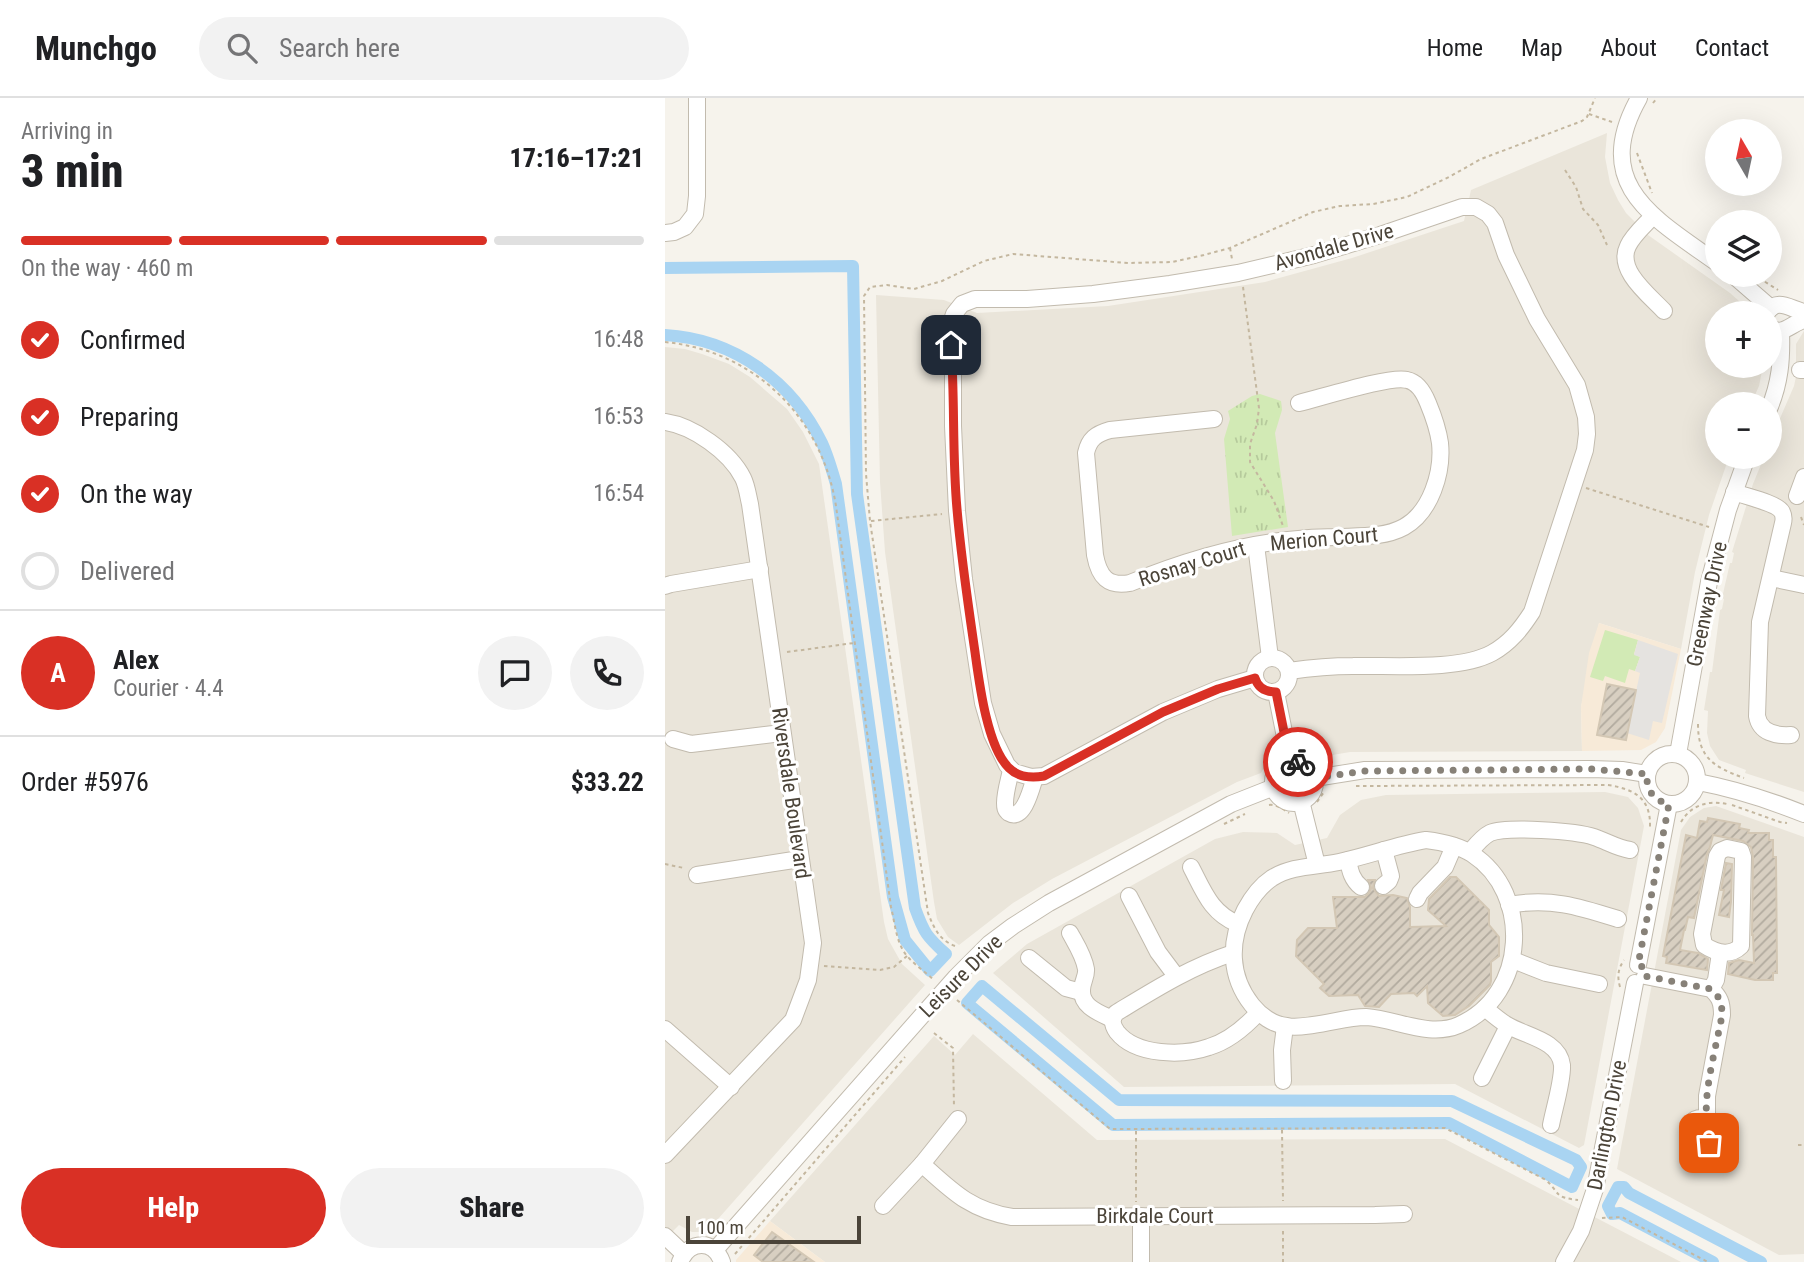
<!DOCTYPE html>
<html lang="en">
<head>
<meta charset="utf-8">
<style>
	body { margin:0; font-family:"Roboto Condensed",sans-serif; background:#f2f2f2; color:#202124; height:100vh; display:flex; flex-direction:column; font-size:26px; white-space:nowrap }
	* { box-sizing:border-box; margin:0 }
	p { font-size:23px; color:#757577 }
	.icon { flex:none; width:38px; height:38px; fill:none; stroke:currentColor; stroke-width:2; stroke-linecap:round; stroke-linejoin:round }
	.map { position:relative; flex:1; overflow:hidden }
	.drawer { display:flex; flex-direction:column; background:#fff; width:665px }
	.drawer>* { flex:none }
	.needle { width:46px; rotate:351deg }
	.fabs { position:absolute; left:1040px; top:21px; display:grid; gap:14px }
	.fabs a { display:grid; place-items:center; width:77px; height:77px; border-radius:50%; background:#fff; box-shadow:0 7px 28px #0002; font-size:35px }
	.scale { position:absolute; left:21px; bottom:18px; width:175px; box-sizing:border-box; padding-left:7px; border:4px solid #4b4439; border-top:0; font-size:19px; line-height:24px; white-space:nowrap; color:#4b4439; -webkit-text-stroke:5px #fff; paint-order:stroke }
	.pin { position:absolute; display:grid; place-items:center; width:60px; height:60px; color:#fff; margin:-30px; border-radius:14px; box-shadow:0 4px 10px #0006 }
	.courier { position:absolute; display:grid; place-items:center; width:70px; height:70px; margin:-35px; border:5px solid #d93025; border-radius:50%; background:#fff; color:#222; box-shadow:0 2px 9px #0007 }
	.overview em { font-style:normal; font-weight:800 }
	.overview div { display:flex; flex-direction:column-reverse }
	.overview { display:flex; align-items:center; justify-content:space-between; height:119px; padding:0 21px }
	h1 { font-size:46px; font-weight:800; line-height:52px }
	.bar { display:grid; grid-template-columns:repeat(4,1fr); gap:10px 7px; align-content:center; height:84px; padding:0 21px }
	.bar i { height:9px; border-radius:5px; background:#e0e0e0 }
	.bar .current { background:#d93025 }
	.bar p { grid-column:span 4 }
	.line { display:flex; align-items:center; gap:18px; padding:0 21px; border-top:2px solid #e0e0e0 }
	.line div { flex:1 }
	.round { display:grid; place-items:center; flex:none; width:74px; height:74px; border-radius:37px; background:#f2f2f2 }
	ol { padding:0 21px; list-style:none }
	li { display:flex; align-items:center; gap:21px; height:77px }
	li p { margin-inline-start:auto }
	li .icon { padding:7px; border-radius:50%; background:#d93025; color:#fff; stroke-width:4 }
	li:last-child { color:#757577 }
	li i { width:38px; height:38px; border:4px solid #e0e0e0; border-radius:50% }
	.action { display:flex; gap:14px; margin-top:auto; padding:14px 21px }
	.action a { flex:1; height:80px; border-radius:42px; background:#d93025; color:#fff; font-size:28px; font-weight:800; line-height:80px; text-align:center }
	.action a+a { background:#f2f2f2; color:#202124 }
	header { display:flex; align-items:center; gap:42px; box-sizing:border-box; height:98px; padding:0 35px; background:#fff; border-bottom:2px solid #e0e0e0 }
	header strong { font-size:33px }
	nav { display:flex; gap:38px; margin-inline-start:auto; font-size:24px }
	.search { width:490px; height:63px; background:#f2f2f2; display:flex; align-items:center; gap:18px; box-sizing:border-box; padding:0 24px; border-radius:38px; color:#757577; font-size:26px }
	main { display:flex; flex:1; min-height:0 }
	.map>svg:first-child { display:block }
	.residential { fill:#eae5da }
	.commercial { fill:#f7ead8 }
	.green { fill:#d2eab5 }
	.park { fill:url(#park-tufts) }
	.parking { fill:#e5e3e0 }
	.lines { fill:none; stroke-linecap:round; stroke-linejoin:round }
	.canal { stroke:#a9d4f2; stroke-width:12 }
	.building { fill:url(#building-hatch); stroke:#d3c7b4; stroke-width:2 }
	.minor-casing { stroke:#c2bbae; stroke-width:18 }
	.path { stroke:#c4b79f; stroke-width:2; stroke-dasharray:3.5 3.5; stroke-linecap:butt }
	.minor { stroke:#fff; stroke-width:16 }
	.done { stroke:#878178; stroke-width:7; stroke-dasharray:0 12.6 }
	.route { stroke:#d93025; stroke-width:9 }
	.labels { text-anchor:middle; dominant-baseline:central; stroke-width:6; stroke-linejoin:round; paint-order:stroke }
	.street-label { font-size:21px; fill:#4b4439; stroke:#fff }
</style>
</head>
<body>
<header>
<strong>Munchgo</strong>
<div class="search"><svg class="icon" aria-label="search" viewBox="0 0 24 24"><circle cx="10" cy="10" r="6"/><path d="M15 15l6 6"/></svg>Search here</div>
<nav><a>Home</a><a>Map</a><a>About</a><a>Contact</a></nav>
</header>
<main>
<section class="drawer">
<div class="overview"><div><h1>3 min</h1><p>Arriving in</p></div><em>17:16–17:21</em></div>
<div class="bar"><i class="current"></i><i class="current"></i><i class="current"></i><i></i><p>On the way · 460 m</p></div>
<ol>
<li><svg class="icon" aria-label="check" viewBox="0 0 24 24"><path d="M5 12l5 5 9-10"/></svg>Confirmed<p>16:48</p></li>
<li><svg class="icon" aria-label="check" viewBox="0 0 24 24"><path d="M5 12l5 5 9-10"/></svg>Preparing<p>16:53</p></li>
<li><svg class="icon" aria-label="check" viewBox="0 0 24 24"><path d="M5 12l5 5 9-10"/></svg>On the way<p>16:54</p></li>
<li><i></i>Delivered</li>
</ol>
<div class="line" style="height:126px"><b class="round" style="background:#d93025;color:#fff">A</b><div><b>Alex</b><p>Courier · 4.4</p></div><a class="round"><svg class="icon" aria-label="chat" viewBox="0 0 24 24"><path d="M4 5h16v11H9l-5 4z"/></svg></a><a class="round"><svg class="icon" aria-label="phone" viewBox="0 0 24 24"><path d="M5 4h4l2 5-3 2q2 4 5 5l2-3 5 2v4C11 20 4 13 5 4z"/></svg></a></div>
<div class="line" style="height:91px"><div>Order #5976</div><b>$33.22</b></div>
<div class="action"><a>Help</a><a>Share</a></div>
</section>
<div class="map">
<svg width="1139" height="1164" viewBox="0 0 1139 1164">
	<defs>
		<pattern id="park-tufts" width="24" height="20" patternUnits="userSpaceOnUse" patternTransform="scale(1.75)"><rect width="24" height="20" fill="#d2eab5"/><path d="M3 7l-1-3M5 7V3M7 7l1-3M15 17l-1-3M17 17v-4M19 17l1-3" fill="none" stroke="#b6ca9c"/></pattern>
		<pattern id="building-hatch" width="6" height="6" patternUnits="userSpaceOnUse" patternTransform="scale(1.75)"><rect width="6" height="6" fill="#d8cfc1"/><path d="M-1 1l2-2M0 6l6-6M5 7l2-2" fill="none" stroke="#b1aa9e"/></pattern>
	</defs>
	<rect width="100%" height="100%" fill="#f6f3ec"/>
	<g class="residential">
		<polygon points="942,35 940,59 945,85 953,102 961,115 983,137 1065,195 1074,203 1084,215 1052,215 1052,268 1098,268 1094,288 1086,306 1052,306 1052,359 1064,359 1044,417 1030,474 1016,551 934,525 916,609 917,653 685,654 656,659 640,648 605,658 596,675 572,684 387,781 348,805 294,847 283,839 272,821 269,804 220,454 215,384 211,197 279,202 312,215 443,208 600,184 687,160 799,123 806,92"/>
		<polygon points="1139,233 1139,694 1080,675 1081,672 1054,662 1045,648 1042,635 1043,613 1039,612 1045,574 1047,574 1055,512 1057,511 1059,501 1057,500 1065,465 1067,465 1069,455 1067,454 1088,386 1099,359 1104,359 1104,346 1129,288 1131,279 1131,246"/>
		<polygon points="0,249 20,251 37,256 64,266 85,279 122,311 138,334 154,366 219,824 223,841 237,866 260,887 53,1121 42,1131 36,1134 27,1134 14,1127 0,1141"/>
		<polygon points="940,694 963,699 973,710 979,728 919,1047 914,1050 790,986 459,989 328,875 362,846 550,741 578,734 612,735 630,747 662,740 675,717 696,702 721,697"/>
		<polygon points="1051,708 1139,739 1139,1156 1114,1157 952,1071 1016,732 1025,719 1039,710"/>
		<polygon points="308,936 432,1042 780,1041 1016,1164 160,1164 105,1123 269,938 290,957"/>
	</g>
	<g class="commercial">
		<polygon points="934,525 1016,551 1000,630 991,644 976,652 917,653 916,609 924,555"/>
		<polygon points="105,1123 160,1164 71,1164 71,1162"/>
	</g>
	<polygon class="green" points="940,532 973,542 969,556 975,559 970,573 964,571 960,585 940,578 938,583 925,579"/>
	<polygon class="park" points="595,296 616,303 617,312 610,335 623,429 567,438 559,341 565,321 563,313 587,298"/>
	<polygon class="parking" points="973,542 1013,556 997,625 988,623 984,642 962,635 975,575 970,573 975,559 969,557"/>
	<g class="lines">
		<g class="canal">
			<path d="M0,170L188,168L192,396L250,810C259,835 262,839 281,856L265,873L240,842L228,799L171,386C167,372 163,358 157,345C127,283 69,241 0,237"/>
			<polygon points="317,888 454,1002 787,1003 911,1062 916,1069 907,1089 784,1025 448,1027 302,905"/>
			<polyline points="1048,1164 955,1115 947,1116 943,1108 953,1089 959,1089 964,1095 1096,1164"/>
		</g>
	</g>
	<g class="building">
		<polygon points="942,586 971,592 961,642 932,637"/>
		<polygon points="1043,720 1075,726 1074,730 1084,732 1083,735 1104,735 1104,742 1108,742 1108,759 1111,759 1112,875 1108,875 1108,882 1090,882 1063,876 1064,865 1074,862 1089,865 1088,837 1087,837 1088,759 1086,749 1078,743 1048,737 1045,749 1042,756 1029,820 1023,819 1020,832 1019,832 1015,852 1033,855 1043,861 1042,872 1001,865 1002,859 998,858 1021,737 1032,740 1035,723 1042,724"/>
		<polygon points="1061,765 1067,766 1066,804 1064,819 1054,817 1059,792 1056,792"/>
		<polygon points="785,779 791,779 824,812 824,827 834,839 834,858 826,864 826,883 825,887 804,908 790,917 778,918 763,905 762,888 752,898 749,895 726,896 714,909 700,908 693,897 664,898 655,890 659,886 631,858 632,842 643,830 672,830 668,799 700,799 704,795 706,790 703,782 710,782 708,790 714,798 728,797 742,800 745,809 745,829 781,828 763,812 764,801"/>
		<polygon points="107,1134 149,1164 98,1164 89,1157"/>
	</g>
	<g class="lines">
		<g class="minor-casing">
			<g id="minor">
				<path d="M974,0C925,87 989,120 1052,165"/>
				<path d="M988,118C980,127 968,137 963,148C951,172 984,197 999,213"/>
				<polyline points="0,135 9,134 20,129 30,116 32,98 32,0"/>
				<polyline points="1068,177 1106,210"/>
				<path d="M1102,215C1112,199 1125,211 1139,214"/>
				<path d="M1104,229C1118,239 1125,226 1139,222"/>
				<polyline points="1135,272 1139,272"/>
				<path d="M1104,311C1115,285 1117,262 1116,234"/>
				<path d="M549,321L445,332C431,336 424,341 421,355L430,457C434,479 443,489 465,485C516,464 568,448 623,442C639,440 655,439 671,439C693,438 719,440 739,429C766,414 778,374 775,345C773,331 768,317 763,305C759,295 753,284 742,282C726,277 655,300 634,305"/>
				<path d="M0,324C28,328 65,354 78,380C82,388 83,398 85,406L148,845L143,882L128,922L0,1057"/>
				<path d="M1069,394C1079,398 1112,405 1117,414C1119,418 1119,421 1118,425L1095,524L1092,618C1095,635 1111,638 1126,637"/>
				<polyline points="1132,398 1139,379"/>
				<polyline points="591,447 605,560"/>
				<polyline points="1106,480 1139,487"/>
				<polyline points="0,488 6,486 95,471"/>
				<circle cx="607" cy="577" r="17"/>
				<path d="M590,580L553,591L498,614L379,678L366,679L359,677L349,674L342,667L327,636L318,605L299,481L292,413L288,328V265L285,228L289,216L297,206L310,201H362L428,196L505,186L573,175L649,157L715,137L797,109H811L823,116L830,125L841,157L872,221L912,287L921,319L922,336L920,352L867,514C856,531 845,545 827,555C794,573 726,567 688,568C666,568 645,570 624,573"/>
				<polyline points="611,594 625,664"/>
				<polyline points="8,641 26,646 117,635"/>
				<circle cx="1007" cy="681" r="25"/>
				<polyline points="1013,656 1044,484 1063,412 1082,359"/>
				<circle cx="629" cy="684" r="21"/>
				<path d="M346,672C344,682 340,694 340,705C340,709 340,712 344,715C359,724 367,688 370,679"/>
				<polyline points="650,680 700,672 926,671 957,672 982,676"/>
				<path d="M1033,684C1070,691 1104,702 1139,716"/>
				<polyline points="636,703 652,767"/>
				<path d="M761,742C777,744 793,747 807,756C867,795 863,897 794,927C764,940 732,921 701,919C683,919 666,925 648,927C640,928 630,930 622,928C608,927 595,917 587,907C564,878 564,843 580,812C587,799 595,788 607,780C628,767 651,769 674,764C703,758 731,747 761,742Z"/>
				<path d="M1062,750L1076,753L1078,759L1076,848C1065,859 1051,855 1039,847L1037,836L1052,758L1055,753Z"/>
				<path d="M805,754C810,748 817,739 825,735C842,728 911,733 929,739C941,743 952,750 965,752"/>
				<path d="M683,762C685,773 687,782 696,789"/>
				<path d="M526,769C539,794 546,815 573,826"/>
				<polyline points="32,777 135,761"/>
				<polyline points="718,788 724,783 726,778 719,752"/>
				<polyline points="464,798 493,854 511,878"/>
				<polyline points="752,801 755,795 780,769 789,748"/>
				<path d="M844,807C885,799 915,809 953,821"/>
				<path d="M405,835C411,846 419,858 421,871C422,878 417,884 417,892C416,909 435,915 447,921"/>
				<path d="M568,855C525,869 489,892 451,915C446,922 447,927 452,934C471,958 518,958 544,949C564,943 580,929 593,915"/>
				<polyline points="364,860 401,890 416,894"/>
				<polyline points="848,862 881,875 934,886"/>
				<polyline points="973,867 1004,706"/>
				<path d="M980,878L1046,891C1055,899 1057,905 1057,917L1042,998V1022"/>
				<polyline points="1046,891 1051,882 1055,855"/>
				<path d="M820,910C827,916 834,922 842,927C860,938 894,942 897,967C898,982 889,1011 886,1027"/>
				<polyline points="0,931 66,989"/>
				<polyline points="817,980 843,928"/>
				<polyline points="618,983 617,952 620,928"/>
				<path d="M1037,1020L1055,1030L1058,1036L1055,1044L1045,1046L1027,1036C1023,1027 1027,1020 1037,1020Z"/>
				<path d="M257,1066C287,1093 305,1112 347,1119L710,1117L739,1116"/>
				<polyline points="218,1108 257,1066 293,1021"/>
				<polyline points="476,1118 476,1164"/>
				<polyline points="0,1138 19,1156"/>
				<polyline points="50,1152 291,879 324,846 348,828 384,805 566,706 609,689"/>
				<path d="M15,1164C24,1142 49,1141 57,1164"/>
				<polyline points="899,1164 916,1133 930,1091 970,885"/>
			</g>
		</g>
		<g class="path">
			<polyline points="988,5 992,0"/>
			<polyline points="924,16 947,24"/>
			<polyline points="972,55 987,95"/>
			<polyline points="900,72 911,89 918,111 933,127 942,147"/>
			<polyline points="565,150 567,161"/>
			<polyline points="1094,180 1113,192"/>
			<polyline points="578,189 594,310 592,326 585,346 585,364 609,403 618,428"/>
			<path d="M0,244C90,253 157,320 171,408L226,809C230,825 231,845 242,858C250,867 260,874 268,881"/>
			<polyline points="1104,338 1111,323"/>
			<polyline points="921,390 1044,429"/>
			<polyline points="1136,419 1139,427"/>
			<polyline points="206,423 277,416"/>
			<polyline points="122,554 189,545"/>
			<path d="M1033,626C1033,660 1049,669 1079,680"/>
			<path d="M691,688L943,687C969,691 986,700 985,729"/>
			<polyline points="652,704 659,694"/>
			<path d="M604,707C611,706 618,711 624,715"/>
			<polyline points="1067,707 1115,724 1122,725"/>
			<path d="M1016,724C1026,707 1043,702 1062,706"/>
			<polyline points="559,726 580,716"/>
			<polyline points="0,766 19,770"/>
			<path d="M290,848C274,842 269,830 263,815L205,423L201,376L199,198L205,189L222,187L249,191L277,183L319,163L348,156L463,165L507,164L539,157L565,150L648,114L675,108L708,106L742,99L784,79L816,61L917,23L922,19L930,0"/>
			<polyline points="159,868 215,872 229,869 242,858"/>
			<path d="M955,889C952,878 953,871 959,862"/>
			<path d="M292,902L445,1031L780,1030L881,1082C896,1096 888,1099 913,1102"/>
			<polyline points="269,935 288,950 289,1009"/>
			<polyline points="617,1032 618,1103"/>
			<polyline points="471,1033 471,1104"/>
			<polyline points="1133,1047 1139,1047"/>
			<polyline points="937,1120 957,1119 1043,1164"/>
			<polyline points="618,1133 618,1164"/>
			<polyline points="70,1156 240,959"/>
		</g>
		<use href="#minor" class="minor"/>
	</g>
	<g class="lines">
		<path class="done" d="M633,664L643,668L649,680L700,673L926,671L982,676C981,692 988,702 1004,706L973,867L978,869L980,878L1046,891C1055,899 1057,905 1057,917C1052,946 1038,994 1042,1022L1055,1029L1058,1036L1053,1045H1044"/>
		<path class="route" d="M286,247C290,301 287,356 292,411C296,459 303,506 310,554C314,583 322,649 344,670C353,679 367,680 379,678L498,614L553,591L590,580C593,590 600,594 611,594L625,664H633"/>
	</g>
	<g class="labels">
		<g class="street-label">
			<text transform="translate(669 149) rotate(-16)">Avondale Drive</text>
			<text transform="translate(659 441) rotate(-5)">Merion Court</text>
			<text transform="translate(527 466) rotate(-17)">Rosnay Court</text>
			<text transform="translate(1042 506) rotate(-78)">Greenway Drive</text>
			<text transform="translate(126 695) rotate(82)">Riversdale Boulevard</text>
			<text transform="translate(296 878) rotate(-45)">Leisure Drive</text>
			<text transform="translate(942 1027) rotate(-79)">Darlington Drive</text>
			<text x="490" y="1118">Birkdale Court</text>
		</g>
	</g>
</svg>
<div class="fabs">
<a><svg class="needle" viewBox="-14 -14 28 28"><path d="M0-13l5 13h-10z" fill="#e53935"/><path d="M0 13l5-13h-10z" fill="#757577"/></svg></a>
<a><svg class="icon" aria-label="layers" viewBox="0 0 24 24"><path d="M12 4l9 5-9 5-9-5zM3 14l9 5 9-5"/></svg></a>
<a>+</a>
<a>−</a>
</div>
<div class="scale">100 m</div>
<div class="pin" style="left:1044px;top:1045px;background:#ea580c"><svg class="icon" aria-label="bag" viewBox="0 0 24 24"><path d="M5 8h14l-1 12H6zM9 8a3 3 0 0 1 6 0"/></svg></div>
<div class="pin" style="left:286px;top:247px;background:#1f2937"><svg class="icon" aria-label="home" viewBox="0 0 24 24"><path d="M3 11l9-7 9 7M6 9v11h12V9"/></svg></div>
<div class="courier" style="left:633px;top:664px"><svg class="icon" aria-label="bike" viewBox="0 0 24 24"><circle cx="6" cy="16" r="4"/><circle cx="18" cy="16" r="4"/><path d="M6 16l4-8h5l3 8M10 8l3 8H6M13 5h3"/></svg></div>
</div>
</main>
</body>
</html>
